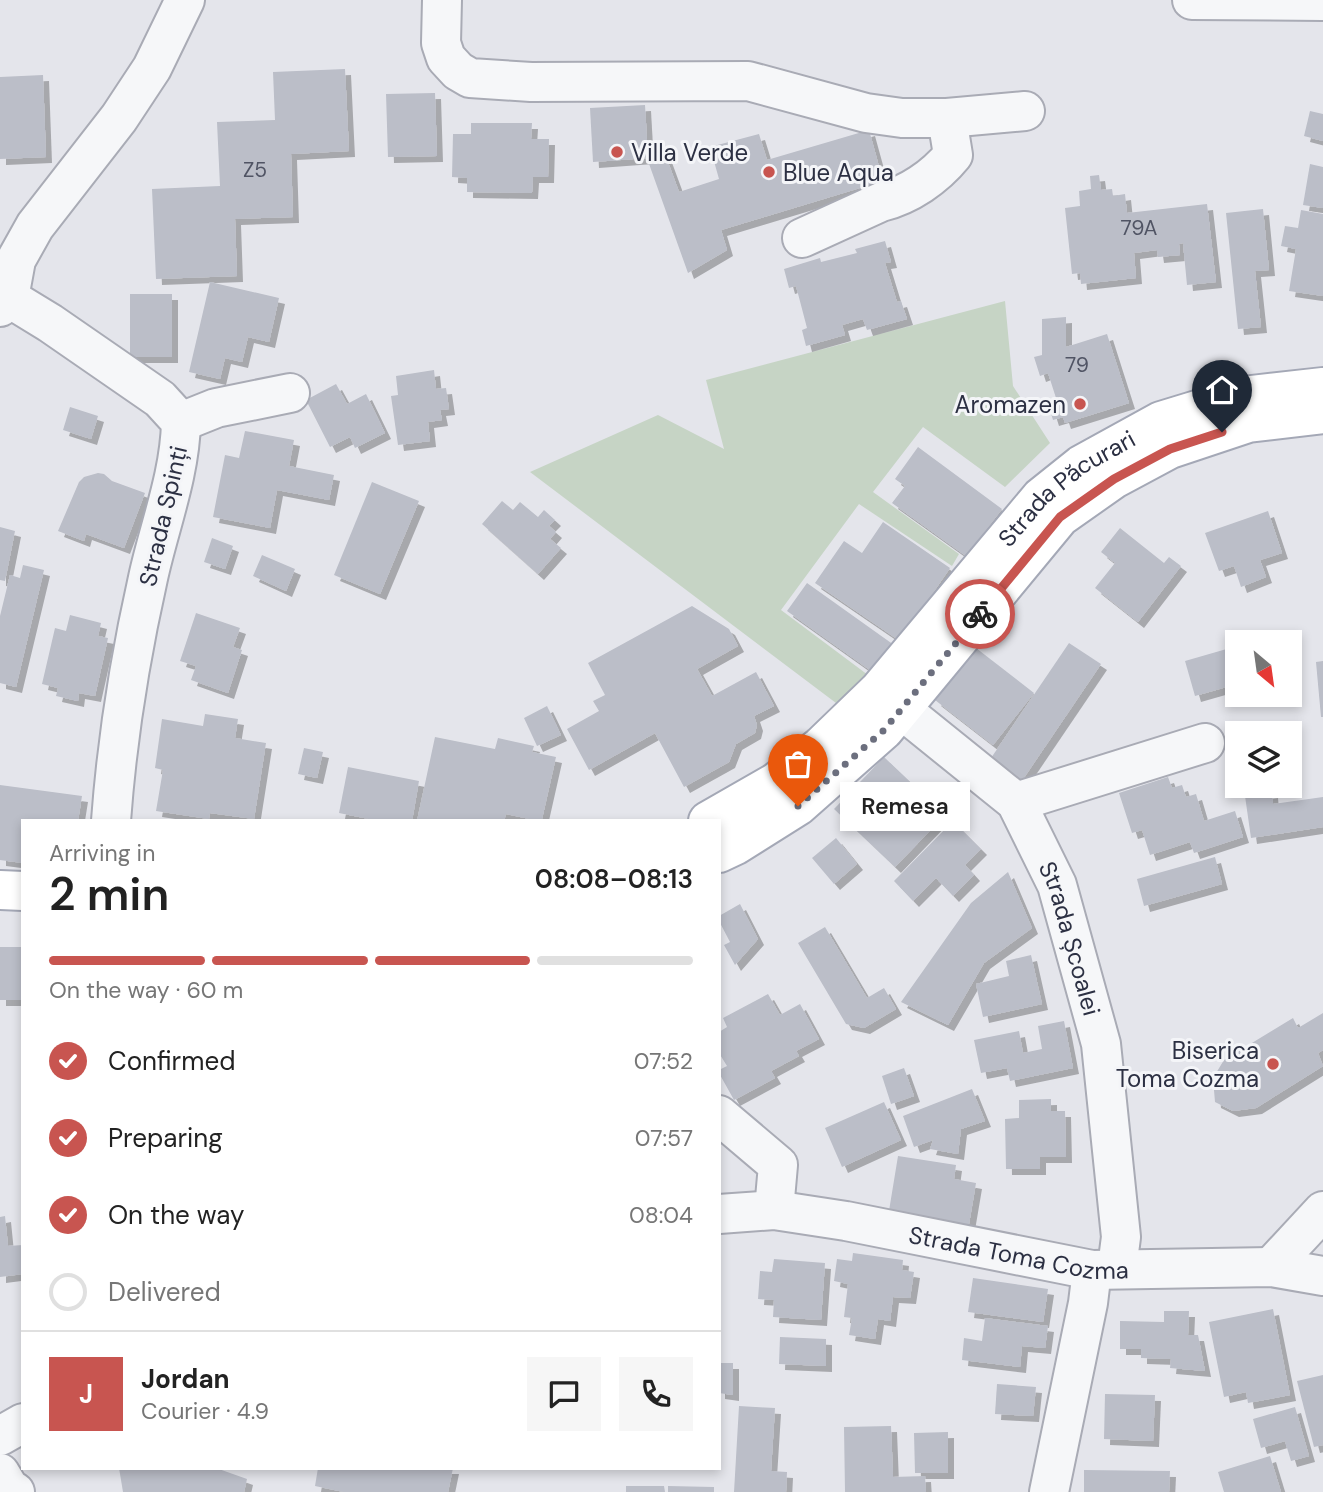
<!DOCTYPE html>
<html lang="en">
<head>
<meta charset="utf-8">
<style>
	body { margin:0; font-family:"DM Sans",sans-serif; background:#f6f6f6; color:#222; height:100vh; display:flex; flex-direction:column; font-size:26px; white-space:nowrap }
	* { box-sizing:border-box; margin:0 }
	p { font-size:23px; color:#767676 }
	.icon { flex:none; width:38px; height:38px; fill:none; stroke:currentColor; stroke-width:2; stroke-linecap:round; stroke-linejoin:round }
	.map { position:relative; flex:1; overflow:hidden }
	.side { position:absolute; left:21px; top:819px; width:700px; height:651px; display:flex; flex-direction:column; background:#fff; border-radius:0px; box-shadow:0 4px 10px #0003 }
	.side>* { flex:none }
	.needle { width:46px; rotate:151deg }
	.controls { position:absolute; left:1225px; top:630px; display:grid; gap:14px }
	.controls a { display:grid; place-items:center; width:77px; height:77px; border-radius:0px; background:#fff; box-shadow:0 4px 10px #0003; font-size:35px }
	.pin { position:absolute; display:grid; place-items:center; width:60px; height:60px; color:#fff; margin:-72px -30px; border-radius:50% 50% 50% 0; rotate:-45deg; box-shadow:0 0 7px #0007 }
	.pin .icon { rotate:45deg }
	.courier { position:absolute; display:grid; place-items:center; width:70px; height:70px; margin:-35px; border:5px solid #c85550; border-radius:50%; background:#fff; color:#222; box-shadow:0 2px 9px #0007 }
	.bubble { position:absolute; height:49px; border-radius:0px; background:#fff; box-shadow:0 4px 10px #0003; font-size:23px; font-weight:600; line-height:49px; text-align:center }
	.headline em { font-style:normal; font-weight:600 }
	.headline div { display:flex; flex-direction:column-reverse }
	.headline { display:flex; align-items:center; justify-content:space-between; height:119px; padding:0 28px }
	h1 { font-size:46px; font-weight:600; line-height:52px }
	.bar { display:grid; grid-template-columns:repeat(4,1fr); gap:10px 7px; align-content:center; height:84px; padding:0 28px }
	.bar i { height:9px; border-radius:5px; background:#e0e0e0 }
	.bar .selected { background:#c85550 }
	.bar p { grid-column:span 4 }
	.line { display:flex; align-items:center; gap:18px; padding:0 28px; border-top:2px solid #e0e0e0 }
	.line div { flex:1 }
	.round { display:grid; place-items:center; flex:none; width:74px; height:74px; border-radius:0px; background:#f6f6f6 }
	ol { padding:0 28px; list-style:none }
	li { display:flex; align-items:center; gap:21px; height:77px }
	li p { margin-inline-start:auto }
	li .icon { padding:7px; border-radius:50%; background:#c85550; color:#fff; stroke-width:4 }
	li:last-child { color:#767676 }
	li i { width:38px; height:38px; border:4px solid #e0e0e0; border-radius:50% }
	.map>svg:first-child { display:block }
	.green { fill:#c6d4c5 }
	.building { fill:#bbbec8; filter:url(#shadow) }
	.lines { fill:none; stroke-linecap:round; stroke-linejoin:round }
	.minor-casing { stroke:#a9abb5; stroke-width:42 }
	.major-casing { stroke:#a4a8b6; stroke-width:42 }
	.minor { stroke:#f6f7f9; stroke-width:38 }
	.major { stroke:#fff; stroke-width:38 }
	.done { stroke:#6c6f7e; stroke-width:7; stroke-dasharray:0 12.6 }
	.route { stroke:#c85550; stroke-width:9 }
	.poi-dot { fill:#c85550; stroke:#f4f5f8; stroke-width:2.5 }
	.labels { text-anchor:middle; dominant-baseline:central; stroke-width:6; stroke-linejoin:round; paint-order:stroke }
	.number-label { font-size:21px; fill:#505464 }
	.poi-label { font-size:24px; fill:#2c3043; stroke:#f4f5f8; text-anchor:start }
	.street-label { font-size:24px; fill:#2c3043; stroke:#f4f5f8 }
</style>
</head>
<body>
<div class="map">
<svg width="1323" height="1492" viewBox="0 0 1323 1492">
	<defs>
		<filter id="shadow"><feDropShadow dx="6" dy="6" stdDeviation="0" flood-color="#0004"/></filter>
	</defs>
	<rect width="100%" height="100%" fill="#e4e5eb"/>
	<polygon class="green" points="1005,301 1013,386 1050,443 1005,487 923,427 873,492 959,554 952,566 859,504 781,610 868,675 836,703 530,472 658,415 724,449 706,380"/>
	<g class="building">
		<polygon points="345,69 349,151 291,154 293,217 235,219 237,276 156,279 152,189 220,186 217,122 275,120 273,72"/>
		<polygon points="43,75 46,157 0,159 0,77"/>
		<polygon points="435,93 437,156 388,157 386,94"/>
		<polygon points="645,105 648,158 593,162 590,108"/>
		<polygon points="1310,111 1323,114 1323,141 1304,136"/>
		<polygon points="471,123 532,123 531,139 549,139 548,177 533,177 532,193 467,192 467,178 452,177 453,134 471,134"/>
		<polygon points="869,130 883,181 721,230 727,250 688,273 648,161 665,154 679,192 719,179 710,147 759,134 767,160"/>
		<polygon points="1310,164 1323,167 1323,208 1303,205"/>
		<polygon points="1099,175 1101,190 1112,189 1113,196 1125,194 1127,213 1207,204 1216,282 1187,285 1183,243 1179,244 1180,255 1158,257 1157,250 1134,253 1136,278 1081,284 1080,273 1072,274 1065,208 1080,206 1079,191 1091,189 1090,176"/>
		<polygon points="1263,209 1269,270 1255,271 1261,327 1238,329 1226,213"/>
		<polygon points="1301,210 1323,214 1323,296 1289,291 1296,249 1281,246 1285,226 1298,228"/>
		<polygon points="885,241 891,262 885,263 897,302 901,301 907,319 867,330 863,319 842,325 845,335 806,346 802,330 807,328 796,286 789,288 784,269 820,258 821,262 857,253 855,249"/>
		<polygon points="210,282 279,298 269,342 248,337 242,362 225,358 220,379 189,372"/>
		<rect x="130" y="294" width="42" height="63"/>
		<polygon points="1066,317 1066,347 1107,334 1129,403 1065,423 1063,417 1053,420 1047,401 1056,398 1048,373 1040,376 1034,357 1042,355 1042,319"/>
		<polygon points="434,370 436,389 446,388 449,409 440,410 442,420 428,422 430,441 398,445 391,396 398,395 396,376"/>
		<polygon points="336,384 347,404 366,394 385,433 355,448 350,437 330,447 306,400"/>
		<polygon points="70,407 98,416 91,439 63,430"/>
		<polygon points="245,431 294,440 289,466 334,475 329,500 277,490 270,528 213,517 225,455 239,458"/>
		<polygon points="918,447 1002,509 966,556 892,503 905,486 895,479"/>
		<polygon points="98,473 104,474 112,481 145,493 124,548 86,534 84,541 58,531 79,482 84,477"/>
		<polygon points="372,482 419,501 380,594 334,575"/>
		<polygon points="502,501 513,510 520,502 538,517 544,510 555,520 549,526 556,532 550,539 561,548 538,574 482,524"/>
		<polygon points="1268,511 1282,553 1260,560 1266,577 1241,587 1234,566 1219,571 1205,533"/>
		<polygon points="883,522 950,568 900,641 815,583 844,541 862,553"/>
		<polygon points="0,527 15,531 5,581 0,580"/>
		<polygon points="1120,528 1164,563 1169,557 1181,566 1138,622 1095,588 1115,563 1101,552"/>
		<polygon points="212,538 233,546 225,569 204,562"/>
		<polygon points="262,555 295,569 286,591 253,576"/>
		<polygon points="23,565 44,570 16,687 0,683 0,616 10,575 20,578"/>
		<polygon points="807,583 894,645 874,673 787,611"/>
		<polygon points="692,606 729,629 738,646 697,669 712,696 756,672 774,706 754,716 757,725 755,733 736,744 729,762 684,787 655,733 589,770 567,729 599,711 593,701 605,695 588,663"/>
		<polygon points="196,613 240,628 233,647 242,650 228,693 191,680 196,666 180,661"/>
		<polygon points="70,615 101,623 98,636 108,638 95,696 79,693 78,701 56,696 58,688 42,684 55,628 66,631"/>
		<polygon points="1069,643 1101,664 1019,785 987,764"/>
		<polygon points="1237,646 1237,684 1195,696 1185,661"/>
		<polygon points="976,648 1034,693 993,745 935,700"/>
		<polygon points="1323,661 1323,717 1321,717 1316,662"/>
		<polygon points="547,706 561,735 537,746 524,718"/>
		<polygon points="205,714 238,719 235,738 266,743 254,819 210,813 209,819 156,811 163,770 155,768 162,719 203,726"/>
		<polygon points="435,737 495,749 498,738 534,746 532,752 556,757 542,819 539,821 506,814 504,821 417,821"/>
		<polygon points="304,748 323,752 317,778 298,774"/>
		<polygon points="884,757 945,815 895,867 834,809"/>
		<polygon points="348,767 419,781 412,821 379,821 339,813"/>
		<polygon points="1168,777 1172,788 1182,785 1186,797 1196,794 1204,821 1235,811 1243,837 1194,853 1190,842 1150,855 1142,830 1132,833 1119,793"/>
		<polygon points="0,785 82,796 78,821 23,821 23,863 0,860"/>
		<polygon points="1272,792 1273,804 1323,797 1323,827 1251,838 1245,796"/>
		<polygon points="953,821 981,849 965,865 974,875 953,896 936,878 913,901 894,881"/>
		<polygon points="836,838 857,864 834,884 812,858"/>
		<polygon points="1215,857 1222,884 1144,906 1137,879"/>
		<polygon points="1008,872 1032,928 984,963 948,1025 901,1002 971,903"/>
		<polygon points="740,904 758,939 735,965 724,945 730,942 719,921 719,916"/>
		<polygon points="825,927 867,998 884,988 896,1009 864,1028 846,1024 798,943"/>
		<rect x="0" y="947" width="23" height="53"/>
		<polygon points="1031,955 1042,1004 983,1017 976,984 1009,976 1006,961"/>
		<polygon points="768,994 780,1015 800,1004 819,1039 796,1051 799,1056 771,1071 775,1078 734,1100 719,1073 719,1070 727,1066 719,1053 719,1032 727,1027 723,1018"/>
		<polygon points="1323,1013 1323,1050 1318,1053 1323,1066 1256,1108 1233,1111 1215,1102 1213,1078 1224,1060 1293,1018 1298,1028"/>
		<polygon points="1064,1021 1073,1068 1010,1081 1007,1068 981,1073 974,1040 1019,1031 1023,1053 1042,1049 1038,1026"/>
		<polygon points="904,1068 914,1096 891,1104 882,1076"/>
		<polygon points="972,1089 985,1121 961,1129 958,1154 930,1149 933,1140 914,1147 903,1116"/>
		<polygon points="1051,1099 1051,1111 1065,1111 1066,1157 1040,1157 1040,1169 1006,1169 1005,1119 1019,1118 1019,1100"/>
		<polygon points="884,1102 901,1140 842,1167 825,1128"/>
		<polygon points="898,1156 956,1165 954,1179 976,1183 968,1230 888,1217"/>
		<polygon points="5,1216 8,1246 23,1245 23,1274 0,1277 0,1217"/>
		<polygon points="853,1253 903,1260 902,1270 914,1272 910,1298 893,1297 890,1321 878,1319 875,1339 849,1335 852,1318 844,1317 848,1284 834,1281 837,1259 852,1261"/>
		<polygon points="774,1259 825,1263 821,1320 773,1317 774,1300 758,1299 760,1271 772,1272"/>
		<polygon points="973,1278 1048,1289 1043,1322 968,1312"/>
		<polygon points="1273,1309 1290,1395 1248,1403 1246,1392 1224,1397 1209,1322"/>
		<polygon points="1164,1311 1189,1311 1188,1335 1198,1335 1205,1371 1170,1368 1171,1359 1141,1358 1141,1349 1120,1349 1120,1321 1164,1322"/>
		<polygon points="985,1318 1048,1326 1045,1348 1022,1346 1020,1367 962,1360 964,1338 982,1341"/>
		<polygon points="780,1337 826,1339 826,1366 779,1364"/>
		<polygon points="719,1363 733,1363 733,1395 719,1393"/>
		<polygon points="1323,1375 1323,1445 1314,1447 1297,1381"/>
		<polygon points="997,1384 1036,1387 1033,1416 995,1414"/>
		<polygon points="1105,1394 1155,1395 1153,1441 1104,1439"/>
		<polygon points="739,1406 775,1408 771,1471 787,1472 786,1492 734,1492"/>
		<polygon points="1295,1407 1309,1456 1291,1461 1285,1441 1261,1448 1253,1419"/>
		<polygon points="891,1426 893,1477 925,1476 926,1492 845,1492 844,1427"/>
		<polygon points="948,1432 948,1473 915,1473 914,1433"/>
		<polygon points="1270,1456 1281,1492 1224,1492 1218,1472"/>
		<polygon points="119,1468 216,1468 247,1479 244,1492 123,1492"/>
		<polygon points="318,1468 453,1468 448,1492 344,1492 315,1486"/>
		<polygon points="1084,1470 1170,1471 1169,1492 1084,1492"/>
		<polygon points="626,1486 664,1486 665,1492 626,1492"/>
		<polygon points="668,1486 714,1487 714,1492 668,1492"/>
	</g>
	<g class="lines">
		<g class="minor-casing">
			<g id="minor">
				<polyline points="442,0 441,43 446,58 458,71 470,78 531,82 748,81 866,113 902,118 947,118 1025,111"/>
				<polyline points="1192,0 1323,1"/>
				<path d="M802,238L881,202C909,195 935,177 953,155L947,118"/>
				<path d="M9,298L50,323L160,399L181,422C180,475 159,527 148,578C130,658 117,739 111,821"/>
				<polyline points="0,307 9,298 16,260 35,226 119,118 152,68 185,0"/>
				<polyline points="181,422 216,408 290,393"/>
				<path id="s1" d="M902,710L1016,802L1057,885L1101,1044L1121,1237L1117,1268"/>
				<polyline points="1016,802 1205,743"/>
				<polyline points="719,1115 778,1165 774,1210"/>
				<path id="s2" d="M719,1214L774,1210L846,1221L1092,1270L1271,1267L1323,1276"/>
				<polyline points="1271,1267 1323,1211"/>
				<polyline points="0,1436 23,1423"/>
				<polyline points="0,1473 9,1488 15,1492"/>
				<polyline points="1049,1492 1088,1303 1092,1270"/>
			</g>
		</g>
		<g class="major-casing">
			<g id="major">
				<path id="s3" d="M708,821L776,782L821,746L879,690L1041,497L1081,465L1161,421L1243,396L1323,387"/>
				<polyline points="719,853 736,845 798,806 884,730 1060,517 1114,479 1170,449 1248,423 1323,414"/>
				<polyline points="0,890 23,891"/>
			</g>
		</g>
		<use href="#minor" class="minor"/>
		<use href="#major" class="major"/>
	</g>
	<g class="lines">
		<polyline class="done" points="798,806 884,730 980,614"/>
		<polyline class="route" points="980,614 1060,517 1114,479 1170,449 1222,432"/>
	</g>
	<g class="poi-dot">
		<circle cx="617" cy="152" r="7"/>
		<circle cx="769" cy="172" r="7"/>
		<circle cx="1080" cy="404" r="7"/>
		<circle cx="1273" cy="1064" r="7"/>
	</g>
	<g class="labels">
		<g class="number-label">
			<text x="255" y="170">Z5</text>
			<text x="1139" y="228">79A</text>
			<text x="1077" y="365">79</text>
		</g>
		<g class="poi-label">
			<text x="631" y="152">Villa Verde</text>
			<text x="783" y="172">Blue Aqua</text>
			<text x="1066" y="404" text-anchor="end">Aromazen</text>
			<text x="1259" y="1050" text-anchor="end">Biserica<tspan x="1259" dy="28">Toma Cozma</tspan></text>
		</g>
		<g class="street-label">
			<text stroke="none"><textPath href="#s3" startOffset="494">Strada Păcurari</textPath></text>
			<text transform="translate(163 516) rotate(-77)">Strada Spinți</text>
			<text stroke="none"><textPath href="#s1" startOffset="294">Strada Școalei</textPath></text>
			<text stroke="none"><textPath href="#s2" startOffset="304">Strada Toma Cozma</textPath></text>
		</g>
	</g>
</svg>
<div class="controls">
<a><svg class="needle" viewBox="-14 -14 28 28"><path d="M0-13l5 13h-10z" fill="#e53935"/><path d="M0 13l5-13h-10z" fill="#767676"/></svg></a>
<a><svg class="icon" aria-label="layers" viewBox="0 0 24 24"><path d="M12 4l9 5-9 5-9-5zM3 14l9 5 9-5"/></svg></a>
</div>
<div class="pin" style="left:798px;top:806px;background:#ea580c"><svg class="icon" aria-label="bag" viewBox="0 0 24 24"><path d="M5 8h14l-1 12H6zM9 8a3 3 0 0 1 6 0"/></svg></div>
<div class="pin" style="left:1222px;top:432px;background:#1f2937"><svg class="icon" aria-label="home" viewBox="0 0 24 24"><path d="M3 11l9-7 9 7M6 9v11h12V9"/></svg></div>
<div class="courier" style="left:980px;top:614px"><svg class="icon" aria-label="bike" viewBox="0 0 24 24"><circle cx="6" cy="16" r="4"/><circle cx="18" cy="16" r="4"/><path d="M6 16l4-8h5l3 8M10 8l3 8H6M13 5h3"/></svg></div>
<div class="bubble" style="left:840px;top:782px;width:130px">Remesa</div>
<section class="side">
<div class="headline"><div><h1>2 min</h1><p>Arriving in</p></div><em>08:08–08:13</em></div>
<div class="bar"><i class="selected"></i><i class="selected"></i><i class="selected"></i><i></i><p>On the way · 60 m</p></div>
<ol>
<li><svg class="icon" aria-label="check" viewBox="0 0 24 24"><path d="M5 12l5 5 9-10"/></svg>Confirmed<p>07:52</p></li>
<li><svg class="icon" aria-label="check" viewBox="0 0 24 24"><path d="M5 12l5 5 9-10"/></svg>Preparing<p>07:57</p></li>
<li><svg class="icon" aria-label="check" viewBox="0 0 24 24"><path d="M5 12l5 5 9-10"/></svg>On the way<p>08:04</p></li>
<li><i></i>Delivered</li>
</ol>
<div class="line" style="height:126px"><b class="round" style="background:#c85550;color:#fff">J</b><div><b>Jordan</b><p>Courier · 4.9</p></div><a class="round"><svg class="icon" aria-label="chat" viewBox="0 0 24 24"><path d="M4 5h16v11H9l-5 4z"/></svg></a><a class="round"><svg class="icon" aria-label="phone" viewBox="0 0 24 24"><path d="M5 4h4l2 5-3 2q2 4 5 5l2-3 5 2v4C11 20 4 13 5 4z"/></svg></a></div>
</section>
</div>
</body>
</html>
